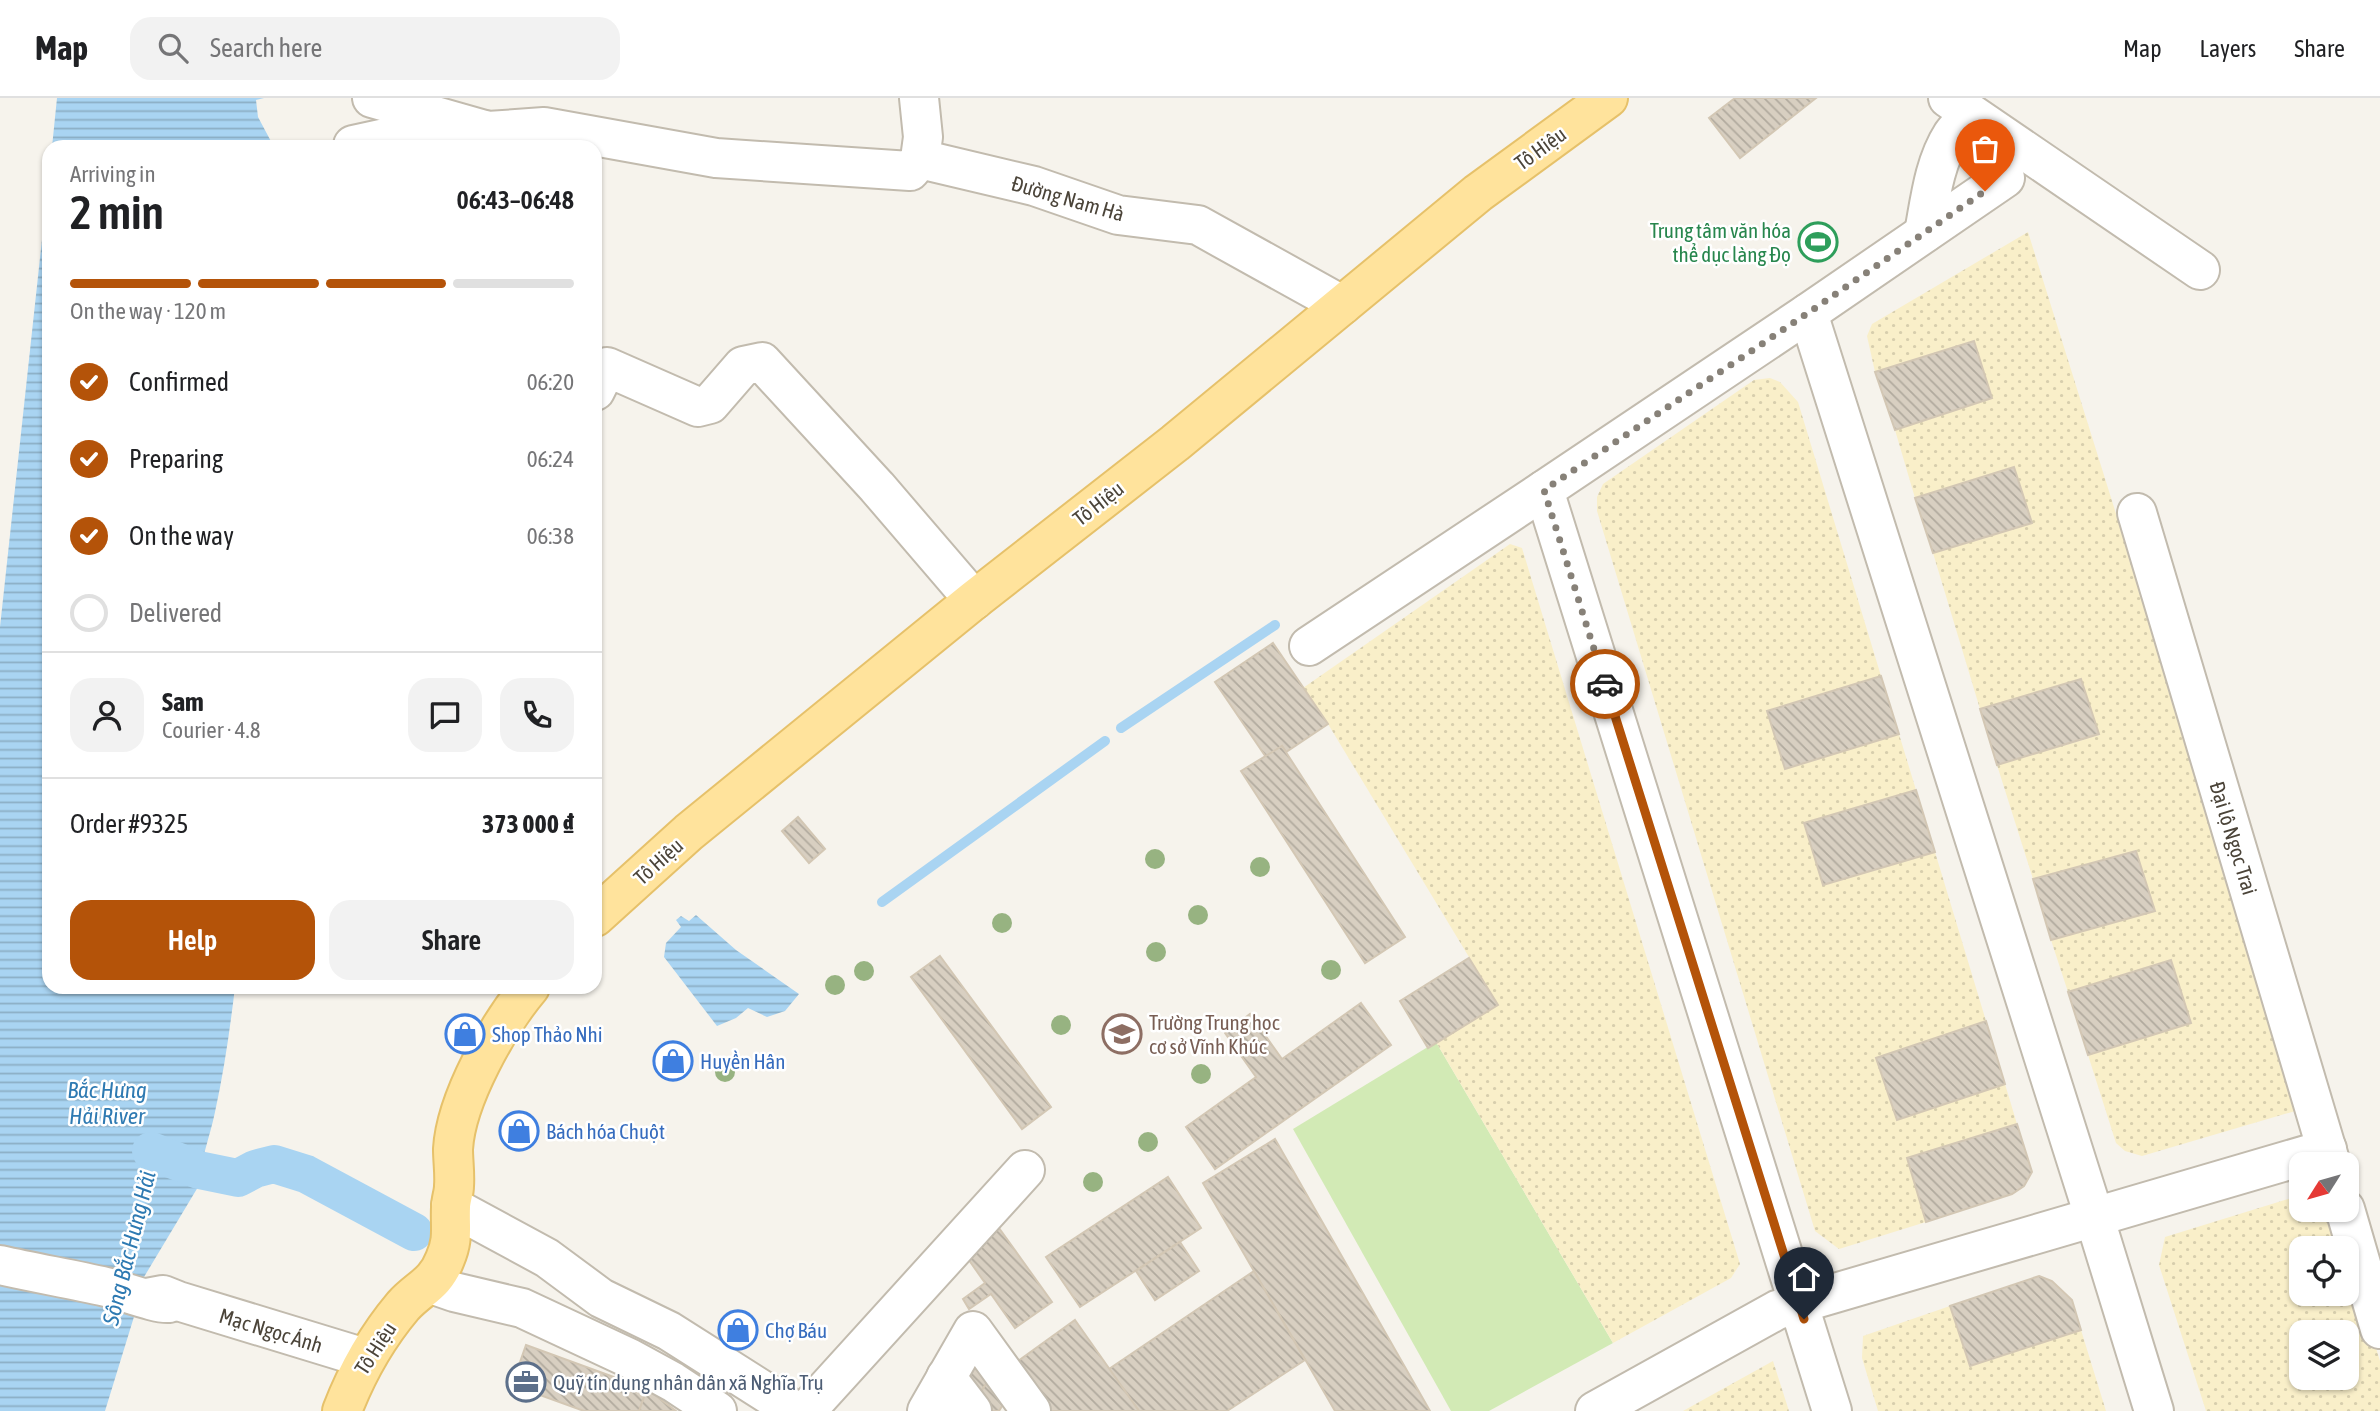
<!DOCTYPE html>
<html lang="en">
<head>
<meta charset="utf-8">
<style>
	body { margin:0; font-family:"Asap Condensed",sans-serif; background:#f2f2f2; color:#202124; height:100vh; display:flex; flex-direction:column; font-size:26px; white-space:nowrap }
	* { box-sizing:border-box; margin:0 }
	p { font-size:23px; color:#757577 }
	.icon { flex:none; width:38px; height:38px; fill:none; stroke:currentColor; stroke-width:2; stroke-linecap:round; stroke-linejoin:round }
	.map { position:relative; flex:1; overflow:hidden }
	.sheet { position:absolute; left:42px; top:42px; width:560px; height:854px; display:flex; flex-direction:column; background:#fff; border-radius:21px; box-shadow:0 2px 5px #0004 }
	.sheet>* { flex:none }
	.needle { width:46px; rotate:233deg }
	.buttons { position:absolute; left:2289px; top:1054px; display:grid; gap:14px }
	.buttons a { display:grid; place-items:center; width:70px; height:70px; border-radius:14px; background:#fff; box-shadow:0 2px 5px #0004; font-size:35px }
	.pin { position:absolute; display:grid; place-items:center; width:60px; height:60px; color:#fff; margin:-72px -30px; border-radius:50% 50% 50% 0; rotate:-45deg; box-shadow:0 0 7px #0007 }
	.pin .icon { rotate:45deg }
	.courier { position:absolute; display:grid; place-items:center; width:70px; height:70px; margin:-35px; border:5px solid #b45309; border-radius:50%; background:#fff; color:#222; box-shadow:0 2px 9px #0007 }
	.summary em { font-style:normal; font-weight:600 }
	.summary div { display:flex; flex-direction:column-reverse }
	.summary { display:flex; align-items:center; justify-content:space-between; height:119px; padding:0 28px }
	h1 { font-size:46px; font-weight:600; line-height:52px }
	.bar { display:grid; grid-template-columns:repeat(4,1fr); gap:10px 7px; align-content:center; height:84px; padding:0 28px }
	.bar i { height:9px; border-radius:5px; background:#e0e0e0 }
	.bar .current { background:#b45309 }
	.bar p { grid-column:span 4 }
	.line { display:flex; align-items:center; gap:18px; padding:0 28px; border-top:2px solid #e0e0e0 }
	.line div { flex:1 }
	.round { display:grid; place-items:center; flex:none; width:74px; height:74px; border-radius:21px; background:#f2f2f2 }
	ol { padding:0 28px; list-style:none }
	li { display:flex; align-items:center; gap:21px; height:77px }
	li p { margin-inline-start:auto }
	li .icon { padding:7px; border-radius:50%; background:#b45309; color:#fff; stroke-width:4 }
	li:last-child { color:#757577 }
	li i { width:38px; height:38px; border:4px solid #e0e0e0; border-radius:50% }
	.action { display:flex; gap:14px; margin-top:auto; padding:14px 28px }
	.action a { flex:1; height:80px; border-radius:21px; background:#b45309; color:#fff; font-size:28px; font-weight:600; line-height:80px; text-align:center }
	.action a+a { background:#f2f2f2; color:#202124 }
	header { display:flex; align-items:center; gap:42px; box-sizing:border-box; height:98px; padding:0 35px; background:#fff; border-bottom:2px solid #e0e0e0 }
	header strong { font-size:33px }
	nav { display:flex; gap:38px; margin-inline-start:auto; font-size:24px }
	.search { width:490px; height:63px; background:#f2f2f2; display:flex; align-items:center; gap:18px; box-sizing:border-box; padding:0 24px; border-radius:21px; color:#757577; font-size:26px }
	.map>svg:first-child { display:block }
	.green { fill:#d2eab5 }
	.sand { fill:url(#sand-dots); fill-rule:evenodd }
	.water { fill:url(#water-rules) }
	.lines { fill:none; stroke-linecap:round; stroke-linejoin:round }
	.stream { stroke:#a9d4f2; stroke-width:10 }
	.canal { stroke:#a9d4f2; stroke-width:38 }
	.building { fill:url(#building-back-hatch); stroke:#d3c7b4; stroke-width:2 }
	.minor-casing { stroke:#c2bbae; stroke-width:42 }
	.major-casing { stroke:#e6c16a; stroke-width:42 }
	.minor { stroke:#fff; stroke-width:38 }
	.major { stroke:#ffe39c; stroke-width:38 }
	.tree { fill:#97b381 }
	.done { stroke:#878178; stroke-width:7; stroke-dasharray:0 12.6 }
	.route { stroke:#b45309; stroke-width:9 }
	.labels { text-anchor:middle; dominant-baseline:central; stroke-width:5; stroke-linejoin:round; paint-order:stroke }
	.street-label { font-size:21px; fill:#4b4439; stroke:#fff }
	.leisure-label { font-size:21px; fill:#27864d; stroke:#fff; text-anchor:end }
	.education-label { font-size:21px; fill:#785e54; stroke:#fff; text-anchor:start }
	.shop-label { font-size:21px; fill:#366cbe; stroke:#fff; text-anchor:start }
	.service-label { font-size:21px; fill:#4e5e75; stroke:#fff; text-anchor:start }
	.water-label { font-size:23px; font-style:italic; fill:#2e7ab2; stroke:#fff }
</style>
</head>
<body>
<header>
<strong>Map</strong>
<div class="search"><svg class="icon" aria-label="search" viewBox="0 0 24 24"><circle cx="10" cy="10" r="6"/><path d="M15 15l6 6"/></svg>Search here</div>
<nav><a>Map</a><a>Layers</a><a>Share</a></nav>
</header>
<div class="map">
<svg width="2380" height="1313" viewBox="0 0 2380 1313">
	<defs>
		<pattern id="sand-dots" width="8" height="8" patternUnits="userSpaceOnUse" patternTransform="scale(1.75)"><rect width="8" height="8" fill="#f9efc9"/><path d="M2 2h.1M6 6h.1" fill="none" stroke="#d7cead" stroke-width="1.8" stroke-linecap="round"/></pattern>
		<pattern id="water-rules" width="6" height="5" patternUnits="userSpaceOnUse" patternTransform="scale(1.75)"><rect width="6" height="5" fill="#a9d4f2"/><path d="M0 2.5h6" fill="none" stroke="#8caec5"/></pattern>
		<pattern id="building-back-hatch" width="6" height="6" patternUnits="userSpaceOnUse" patternTransform="scale(1.75)"><rect width="6" height="6" fill="#d8cfc1"/><path d="M-1 5l2 2M0 0l6 6M5-1l2 2" fill="none" stroke="#b1aa9e"/></pattern>
	</defs>
	<rect width="100%" height="100%" fill="#f6f3ec"/>
	<polygon class="green" points="1436,944 1613,1245 1489,1313 1451,1313 1293,1031"/>
	<g class="sand">
		<polygon points="2028,134 2302,1011 2142,1058 2125,1053 2116,1045 2088,957 2190,925 2170,863 2068,894 2051,842 2155,813 2136,753 2033,781 1997,667 2099,637 2081,581 1980,611 1933,455 2031,425 2013,369 1915,400 1895,332 1992,300 1974,243 1875,274 1867,238 1872,226"/>
		<polygon points="1770,280 1780,284 1798,304 1881,578 1768,613 1785,671 1899,636 1916,692 1805,725 1823,787 1935,754 1986,923 1876,960 1897,1022 2005,986 2017,1026 1907,1060 1926,1124 1839,1151 1815,1133 1597,413 1597,399 1603,386 1754,282"/>
		<polygon points="1510,446 1522,450 1740,1166 1731,1180 1613,1245 1436,944 1498,907 1328,626 1303,590"/>
		<path d="M2301,1097V1111H2332L2344,1150H2301V1195H2347V1157L2380,1263V1313H2206L2159,1167L2165,1139ZM2301,1234H2347V1279H2301Z"/>
		<polygon points="1950,1208 1970,1268 2081,1232 2106,1313 1878,1313 1862,1260 1863,1238"/>
		<polygon points="1773,1263 1789,1313 1683,1313"/>
	</g>
	<g class="water">
		<polygon points="57,0 264,0 256,2 258,19 274,49 52,49"/>
		<path d="M49,77V889H235C230,931 224,973 215,1014C210,1039 200,1063 198,1089L144,1179L137,1209L105,1313H0V529Z"/>
		<polygon points="696,817 736,852 799,896 785,913 767,919 748,910 736,920 717,928 664,859 666,845 681,829 676,822 681,818 689,823"/>
	</g>
	<g class="lines">
		<g class="stream">
			<polyline points="1121,630 1275,527"/>
			<polyline points="882,804 1105,643"/>
		</g>
		<polyline class="canal" points="151,1053 199,1072 238,1080 255,1071 274,1066 306,1076 414,1134"/>
	</g>
	<g class="building">
		<polygon points="1735,0 1816,0 1740,60 1709,20"/>
		<polygon points="1974,243 1992,300 1895,332 1875,274"/>
		<polygon points="2014,369 2032,425 1933,455 1915,400"/>
		<polygon points="1273,545 1328,626 1286,654 1282,648 1266,659 1215,584"/>
		<polygon points="1881,578 1899,636 1785,671 1767,613"/>
		<polygon points="2081,581 2099,636 1997,667 1980,611"/>
		<polygon points="1282,648 1405,839 1365,865 1241,673"/>
		<polygon points="1916,692 1935,754 1823,787 1804,725"/>
		<polygon points="798,719 825,751 809,765 782,733"/>
		<polygon points="2136,753 2155,813 2051,842 2033,781"/>
		<polygon points="940,858 1051,1009 1022,1031 911,879"/>
		<polygon points="1469,860 1498,907 1428,950 1400,903"/>
		<polygon points="2171,862 2191,925 2088,957 2068,894"/>
		<polygon points="1361,905 1391,947 1215,1071 1186,1029 1256,979 1225,935 1250,916 1282,961"/>
		<polygon points="1986,923 2005,986 1897,1022 1876,960"/>
		<polygon points="2017,1026 2032,1074 2024,1088 2012,1096 1926,1124 1907,1060"/>
		<polygon points="1275,1041 1430,1313 1335,1313 1203,1085"/>
		<polygon points="1168,1079 1201,1130 1080,1209 1046,1159"/>
		<polygon points="999,1130 1052,1204 1015,1230 991,1196 969,1211 963,1201 985,1185 964,1155"/>
		<polygon points="1180,1144 1199,1173 1155,1202 1136,1173"/>
		<polygon points="1254,1173 1305,1262 1227,1313 1139,1313 1109,1271"/>
		<polygon points="2039,1178 2052,1183 2072,1202 2081,1232 1970,1268 1950,1208"/>
		<polygon points="1075,1222 1139,1313 1043,1313 1011,1268"/>
		<polygon points="526,1247 647,1291 639,1313 584,1313 512,1287"/>
		<polygon points="977,1255 1013,1303 986,1286 977,1300 961,1290"/>
		<polygon points="986,1286 1007,1300 999,1313 968,1313"/>
		<polygon points="647,1291 676,1313 639,1313"/>
	</g>
	<g class="lines">
		<g class="minor-casing">
			<g id="minor">
				<polyline points="372,0 488,33 544,29 716,60 910,73 920,61"/>
				<polyline points="919,0 923,39 920,61 1034,88 1118,117 1198,127 1342,207"/>
				<polyline points="1948,0 2200,172"/>
				<polyline points="353,47 454,25"/>
				<path d="M1924,135C1930,103 1934,65 1952,37C1957,30 1964,23 1970,16"/>
				<polyline points="1808,215 2094,1118 2154,1313"/>
				<polyline points="595,293 607,269 698,309 710,306 743,268 762,264 877,389 974,502"/>
				<polyline points="2137,415 2331,1066"/>
				<polyline points="1309,548 1544,392"/>
				<polyline points="451,1108 547,1160 601,1200 669,1233 795,1313"/>
				<polyline points="2345,1111 2380,1231"/>
				<path d="M0,1167C35,1175 71,1181 106,1189C120,1192 159,1207 169,1205"/>
				<polyline points="431,1186 454,1194 522,1210 629,1260 673,1284 717,1313"/>
				<polyline points="147,1200 163,1197 178,1203 365,1260"/>
				<polyline points="946,1279 972,1313"/>
				<polyline points="806,1313 1025,1072"/>
				<polyline points="927,1313 973,1233 1031,1313"/>
				<polyline points="1595,1313 1777,1212 2327,1051"/>
				<polyline points="1832,1313 1544,392 1808,215 2005,80"/>
			</g>
		</g>
		<g class="major-casing">
			<g id="major">
				<polyline points="595,819 689,734 974,502 1175,345 1478,95 1608,0"/>
				<path d="M342,1313C357,1274 376,1240 403,1208C419,1190 435,1187 445,1161C454,1140 450,1131 451,1109C451,1102 454,1095 454,1088C455,1076 453,1063 453,1051C456,1001 498,927 530,889"/>
			</g>
		</g>
		<use href="#minor" class="minor"/>
		<use href="#major" class="major"/>
	</g>
	<g class="tree">
		<circle cx="1155" cy="761" r="10"/>
		<circle cx="1260" cy="769" r="10"/>
		<circle cx="1198" cy="817" r="10"/>
		<circle cx="1002" cy="825" r="10"/>
		<circle cx="1156" cy="854" r="10"/>
		<circle cx="1331" cy="872" r="10"/>
		<circle cx="864" cy="873" r="10"/>
		<circle cx="835" cy="887" r="10"/>
		<circle cx="1061" cy="927" r="10"/>
		<circle cx="725" cy="974" r="10"/>
		<circle cx="1201" cy="976" r="10"/>
		<circle cx="1148" cy="1044" r="10"/>
		<circle cx="1093" cy="1084" r="10"/>
	</g>
	<g class="lines">
		<polyline class="done" points="1605,586 1544,392 1808,215 1985,93"/>
		<polyline class="route" points="1605,586 1804,1221"/>
	</g>
	<defs>
		<g id="stadium-ring" transform="scale(2.0125)"><circle r="9.5" fill="#fff" stroke="#2e9e5b" stroke-width="1.5"/><path d="M0-5a6.5 5 0 1 0 0 10a6.5 5 0 1 0 0-10ZM-3.5-1.8h7v3.6h-7Z" fill="#2e9e5b"/></g>
		<g id="shop-ring" transform="scale(2.0125)"><circle r="9.5" fill="#fff" stroke="#3f7fe0" stroke-width="1.5"/><path d="M-5-2.5h2.3a2.7 3.5 0 0 1 5.4 0H5L5.5 6h-11ZM-1.5-2.5h3a1.5 2.3 0 0 0-3 0Z" fill="#3f7fe0"/></g>
		<g id="school-ring" transform="scale(2.0125)"><circle r="9.5" fill="#fff" stroke="#8d6e63" stroke-width="1.5"/><path d="M0-5L7-2L0 1L-7-2ZM-4 1L0 2.5L4 1V4Q0 6-4 4Z" fill="#8d6e63"/></g>
		<g id="office-ring" transform="scale(2.0125)"><circle r="9.5" fill="#fff" stroke="#5c6f8a" stroke-width="1.5"/><path d="M-6-3h4V-5.5h4V-3h4V5H-6ZM-1-4.5V-3h2v-1.5ZM-6 0V1H6V0Z" fill="#5c6f8a"/></g>
	</defs>
	<g fill-rule="evenodd">
		<use href="#stadium-ring" x="1818" y="144"/>
		<use href="#shop-ring" x="465" y="936"/>
		<use href="#school-ring" x="1122" y="936"/>
		<use href="#shop-ring" x="673" y="963"/>
		<use href="#shop-ring" x="519" y="1033"/>
		<use href="#shop-ring" x="738" y="1232"/>
		<use href="#office-ring" x="526" y="1284"/>
	</g>
	<g class="labels">
		<g class="street-label">
			<text transform="translate(1540 50) rotate(-36)">Tô Hiệu</text>
			<text transform="translate(1068 100) rotate(16)">Đường Nam Hà</text>
			<text transform="translate(1098 405) rotate(-38)">Tô Hiệu</text>
			<text transform="translate(2234 740) rotate(73)">Đại lộ Ngọc Trai</text>
			<text transform="translate(658 763) rotate(-42)">Tô Hiệu</text>
			<text transform="translate(271 1232) rotate(17)">Mạc Ngọc Ánh</text>
			<text transform="translate(375 1250) rotate(-57)">Tô Hiệu</text>
		</g>
		<g class="leisure-label">
			<text x="1791" y="132">Trung tâm văn hóa<tspan x="1791" dy="24">thể dục làng Đọ</tspan></text>
		</g>
		<g class="education-label">
			<text x="1149" y="924">Trường Trung học<tspan x="1149" dy="24">cơ sở Vĩnh Khúc</tspan></text>
		</g>
		<g class="shop-label">
			<text x="492" y="936">Shop Thảo Nhi</text>
			<text x="700" y="963">Huyền Hân</text>
			<text x="546" y="1033">Bách hóa Chuột</text>
			<text x="765" y="1232">Chợ Báu</text>
		</g>
		<g class="service-label">
			<text x="553" y="1284">Quỹ tín dụng nhân dân xã Nghĩa Trụ</text>
		</g>
		<g class="water-label">
			<text x="107" y="992">Bắc Hưng<tspan x="107" dy="26">Hải River</tspan></text>
			<text transform="translate(129 1150) rotate(-76)">Sông Bắc Hưng Hải</text>
		</g>
	</g>
</svg>
<div class="buttons">
<a><svg class="needle" viewBox="-14 -14 28 28"><path d="M0-13l5 13h-10z" fill="#e53935"/><path d="M0 13l5-13h-10z" fill="#757577"/></svg></a>
<a><svg class="icon" aria-label="locate" viewBox="0 0 24 24"><circle cx="12" cy="12" r="6"/><path d="M12 2v4M12 18v4M2 12h4M18 12h4"/></svg></a>
<a><svg class="icon" aria-label="layers" viewBox="0 0 24 24"><path d="M12 4l9 5-9 5-9-5zM3 14l9 5 9-5"/></svg></a>
</div>
<div class="pin" style="left:1985px;top:93px;background:#ea580c"><svg class="icon" aria-label="bag" viewBox="0 0 24 24"><path d="M5 8h14l-1 12H6zM9 8a3 3 0 0 1 6 0"/></svg></div>
<div class="pin" style="left:1804px;top:1221px;background:#1f2937"><svg class="icon" aria-label="home" viewBox="0 0 24 24"><path d="M3 11l9-7 9 7M6 9v11h12V9"/></svg></div>
<div class="courier" style="left:1605px;top:586px"><svg class="icon" aria-label="car" viewBox="0 0 24 24"><path d="M5 17H2v-5l4-1 3-4h7l3 4 3 1v5h-3M9 17h6M6 11h13"/><circle cx="7" cy="17" r="2"/><circle cx="17" cy="17" r="2"/></svg></div>
<section class="sheet">
<div class="summary"><div><h1>2 min</h1><p>Arriving in</p></div><em>06:43–06:48</em></div>
<div class="bar"><i class="current"></i><i class="current"></i><i class="current"></i><i></i><p>On the way · 120 m</p></div>
<ol>
<li><svg class="icon" aria-label="check" viewBox="0 0 24 24"><path d="M5 12l5 5 9-10"/></svg>Confirmed<p>06:20</p></li>
<li><svg class="icon" aria-label="check" viewBox="0 0 24 24"><path d="M5 12l5 5 9-10"/></svg>Preparing<p>06:24</p></li>
<li><svg class="icon" aria-label="check" viewBox="0 0 24 24"><path d="M5 12l5 5 9-10"/></svg>On the way<p>06:38</p></li>
<li><i></i>Delivered</li>
</ol>
<div class="line" style="height:126px"><a class="round"><svg class="icon" aria-label="person" viewBox="0 0 24 24"><circle cx="12" cy="8" r="4"/><path d="M4 21q1-7 8-7t8 7"/></svg></a><div><b>Sam</b><p>Courier · 4.8</p></div><a class="round"><svg class="icon" aria-label="chat" viewBox="0 0 24 24"><path d="M4 5h16v11H9l-5 4z"/></svg></a><a class="round"><svg class="icon" aria-label="phone" viewBox="0 0 24 24"><path d="M5 4h4l2 5-3 2q2 4 5 5l2-3 5 2v4C11 20 4 13 5 4z"/></svg></a></div>
<div class="line" style="height:91px"><div>Order #9325</div><b>373 000 ₫</b></div>
<div class="action"><a>Help</a><a>Share</a></div>
</section>
</div>
</body>
</html>
